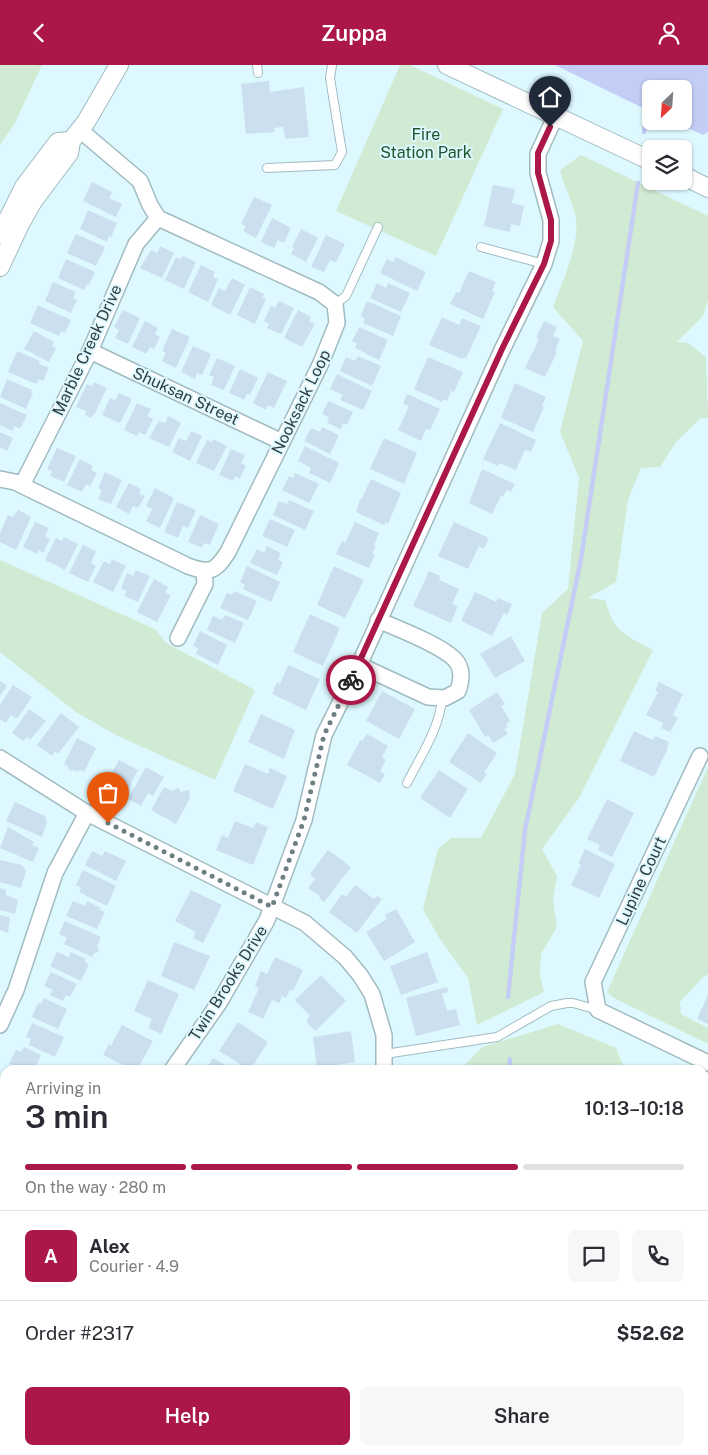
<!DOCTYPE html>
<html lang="en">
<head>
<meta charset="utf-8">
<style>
	body { margin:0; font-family:"Public Sans",sans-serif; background:#f7f7f7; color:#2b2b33; height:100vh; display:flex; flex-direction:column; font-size:19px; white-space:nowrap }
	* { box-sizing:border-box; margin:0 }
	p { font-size:16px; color:#7c7c81 }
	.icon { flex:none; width:28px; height:28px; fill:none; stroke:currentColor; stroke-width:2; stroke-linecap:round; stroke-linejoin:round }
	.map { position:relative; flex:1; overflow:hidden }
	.drawer { position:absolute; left:0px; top:1000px; width:709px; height:390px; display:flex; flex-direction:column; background:#fff; border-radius:15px 15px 0 0; box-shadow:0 1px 4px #0004 }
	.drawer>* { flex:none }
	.needle { width:32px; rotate:205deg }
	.buttons { position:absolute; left:642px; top:15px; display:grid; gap:10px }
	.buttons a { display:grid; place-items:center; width:50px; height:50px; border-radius:8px; background:#fff; box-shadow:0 1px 4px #0004; font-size:25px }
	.pin { position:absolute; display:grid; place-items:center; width:42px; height:42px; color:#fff; margin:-51px -21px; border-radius:50% 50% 50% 0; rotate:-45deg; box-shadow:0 0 5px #0007 }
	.pin .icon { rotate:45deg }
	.courier { position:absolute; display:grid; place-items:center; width:50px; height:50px; margin:-25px; border:4px solid #ab1746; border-radius:50%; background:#fff; color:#222; box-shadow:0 1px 6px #0007 }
	.summary em { font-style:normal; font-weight:600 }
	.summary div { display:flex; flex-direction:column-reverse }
	.summary { display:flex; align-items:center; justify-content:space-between; height:85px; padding:0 25px }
	h1 { font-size:32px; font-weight:600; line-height:38px }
	.bar { display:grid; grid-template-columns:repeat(4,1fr); gap:8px 5px; align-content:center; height:60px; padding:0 25px }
	.bar i { height:6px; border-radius:4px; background:#e1e1e2 }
	.bar .current { background:#ab1746 }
	.bar p { grid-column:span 4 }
	.line { display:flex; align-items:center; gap:12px; padding:0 25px; border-top:1px solid #e1e1e2 }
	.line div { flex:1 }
	.round { display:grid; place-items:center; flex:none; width:52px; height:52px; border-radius:8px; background:#f7f7f7 }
	.action { display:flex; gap:10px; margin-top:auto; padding:10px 25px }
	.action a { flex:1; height:58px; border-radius:8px; background:#ab1746; color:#fff; font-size:20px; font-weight:600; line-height:58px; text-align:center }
	.action a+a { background:#f7f7f7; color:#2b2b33 }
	header { display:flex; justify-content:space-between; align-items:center; height:65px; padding:0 25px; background:#ab1746; color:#fff; font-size:22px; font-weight:600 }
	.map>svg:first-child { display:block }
	.green { fill:#d0ead3 }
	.water { fill:#c4cdf6 }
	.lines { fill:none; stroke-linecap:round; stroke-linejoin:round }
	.stream { stroke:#c4cdf6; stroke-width:4.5 }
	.building { fill:#ccdfef }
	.service-casing { stroke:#a1bbc1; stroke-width:10 }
	.minor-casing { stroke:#a1bbc1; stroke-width:18 }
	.tertiary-casing { stroke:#a1bbc1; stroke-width:20 }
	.service { stroke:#fff; stroke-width:8 }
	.minor { stroke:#fff; stroke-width:15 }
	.tertiary { stroke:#fff; stroke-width:18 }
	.done { stroke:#6e7f83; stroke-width:5; stroke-dasharray:0 9 }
	.route { stroke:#ab1746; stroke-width:6 }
	.labels { text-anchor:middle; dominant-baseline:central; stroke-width:4; stroke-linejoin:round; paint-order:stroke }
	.park-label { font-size:16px; fill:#1e552c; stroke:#ddf9ff }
	.street-label { font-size:16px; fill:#333d40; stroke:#ddf9ff }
</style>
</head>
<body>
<header><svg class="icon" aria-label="back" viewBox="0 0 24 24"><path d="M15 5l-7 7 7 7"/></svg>Zuppa<svg class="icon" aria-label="person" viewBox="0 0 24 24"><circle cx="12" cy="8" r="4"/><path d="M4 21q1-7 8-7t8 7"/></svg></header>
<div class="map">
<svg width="708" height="1390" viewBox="0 0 708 1390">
	<rect width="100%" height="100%" fill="#ddf9ff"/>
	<g class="green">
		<polygon points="0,0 42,0 15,58 0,80"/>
		<polygon points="400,0 410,0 503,44 436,191 336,146"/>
		<path d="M581,90L708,151V235L703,251L677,277L688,278L706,292L708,353H701L676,377L660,402L641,403L628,435L616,517L588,533L605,535C614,568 624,569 653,585L579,733L542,784L557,811L553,836L557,862L541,889L540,911L544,927L477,960L468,913L438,871L423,844L438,784L451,773H481L515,709L542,548L568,524L579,413L560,367L583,276L553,242C562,217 582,176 575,149C571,134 564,121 560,105Z"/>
		<polygon points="0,495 155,564 166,578 255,625 215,715 116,670 76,647 0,587"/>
		<polygon points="708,702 708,909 703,912 680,937 681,949 708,963 708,979 612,932 607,927"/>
		<polygon points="558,959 616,983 625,1005 465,1005 465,1000 482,982"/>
		<polygon points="16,1385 89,1385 93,1390 16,1390"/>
		<polygon points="387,1385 554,1385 553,1390 382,1390"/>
	</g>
	<polygon class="water" points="555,0 708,0 708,67 703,70 672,56 684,56 684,24 651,24 651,47"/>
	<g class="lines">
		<g class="stream">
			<polyline points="644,67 648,41"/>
			<polyline points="508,932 525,765 581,494 638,118"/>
			<polyline points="509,1005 510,994"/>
			<polyline points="35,1385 38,1390"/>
			<polyline points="485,1390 486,1385"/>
		</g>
	</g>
	<g class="building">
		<polygon points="269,16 270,27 304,22 309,72 285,74 283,62 274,63 275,67 246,69 241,19"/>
		<polygon points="92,117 112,127 109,133 122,139 116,152 83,136"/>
		<polygon points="493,120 515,124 512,138 524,141 520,161 511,159 510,167 484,161"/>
		<polygon points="254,132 272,140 256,173 243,166 246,161 241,159"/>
		<polygon points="88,145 117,158 111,172 109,171 107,177 80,164"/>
		<polygon points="272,153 291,163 284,178 278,175 274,183 261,177"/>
		<polygon points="301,164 318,173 306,197 291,189 294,183 292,182"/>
		<polygon points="76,169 105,182 96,201 67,188"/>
		<polygon points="326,170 345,179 336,197 330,195 324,207 311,202"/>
		<polygon points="160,181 174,188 162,213 140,203 151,185 157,188"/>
		<polygon points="183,191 196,197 184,224 165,215 176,192 181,194"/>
		<polygon points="396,192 426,207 417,226 380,208 387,194 393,197"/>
		<polygon points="66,194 95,207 89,220 87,219 84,225 58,213"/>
		<polygon points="201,200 215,207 213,212 218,214 208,237 188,227"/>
		<polygon points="469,206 496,217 492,226 495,227 483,254 450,239 456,227 459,228"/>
		<polygon points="232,213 245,220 230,250 211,240 219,223 225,226"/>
		<polygon points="53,217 76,227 73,234 77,235 71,248 45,236"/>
		<polygon points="377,218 386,223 388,218 410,228 401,247 370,233"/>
		<polygon points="250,222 264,229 262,233 266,234 255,259 237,250"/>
		<polygon points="279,236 294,243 281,269 267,263 269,259 264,256 271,241 275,243"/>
		<polygon points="367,236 401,251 393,271 363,258 365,253 361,251"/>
		<polygon points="38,240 71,255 65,268 61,266 59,271 30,258"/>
		<polygon points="123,245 140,253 128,279 115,273 119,265 114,262"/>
		<polygon points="298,245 311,252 309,256 315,259 302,282 284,273"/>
		<polygon points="442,252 459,260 462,253 481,261 466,293 464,292 462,294 429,280"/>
		<polygon points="145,256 158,263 155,269 160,272 154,284 150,282 146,289 132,282"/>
		<polygon points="544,256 557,262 553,271 560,274 555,286 557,287 545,312 525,303 539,274 536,273"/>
		<polygon points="359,262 388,275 379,295 355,283 357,278 352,276"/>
		<polygon points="172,264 190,272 176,303 162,296 166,288 162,286"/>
		<polygon points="34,266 54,277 52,281 56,283 49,297 24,284"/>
		<polygon points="193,281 211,289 202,310 197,308 195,314 181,307"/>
		<polygon points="17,286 40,296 39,299 49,303 43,316 39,314 36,319 8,307"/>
		<polygon points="358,291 381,301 372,321 340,306 346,292 355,296"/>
		<polygon points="428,292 463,307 454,327 451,326 447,336 443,334 442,337 414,324"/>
		<polygon points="217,293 235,301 224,325 211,320 214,312 209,310"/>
		<polygon points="240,304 258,313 250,330 247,329 244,335 229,328"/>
		<polygon points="268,307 287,316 274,343 268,340 266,345 253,338"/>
		<polygon points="337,309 372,326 363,345 340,335 343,330 330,324"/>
		<polygon points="7,314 32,325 31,327 33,328 26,344 0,332"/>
		<polygon points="94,317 107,323 94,350 93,350 91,353 85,350 86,346 76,342 87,319 92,321"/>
		<polygon points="515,318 546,332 542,341 544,342 533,367 501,353"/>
		<polygon points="119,328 132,334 120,358 102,350 110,333 115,335"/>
		<polygon points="407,329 440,344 430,365 426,364 421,376 398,365 409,341 403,339"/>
		<polygon points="328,336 353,347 347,360 343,358 341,364 327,358 329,352 322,349"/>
		<polygon points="0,338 27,350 20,364 15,361 12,366 0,360"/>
		<polygon points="137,338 151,344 147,351 153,354 145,370 139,367 137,371 124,365"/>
		<polygon points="168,351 181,358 169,382 149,373 159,356 165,358"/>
		<polygon points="500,358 536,375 531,387 525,385 516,405 499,398 498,401 483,394"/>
		<polygon points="322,362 339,370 330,389 304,376 311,363 320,367"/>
		<polygon points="191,366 202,371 190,396 172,387 179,373 186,376"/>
		<polygon points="0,367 13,373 7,386 0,382"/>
		<polygon points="384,373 417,388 404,419 370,404"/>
		<polygon points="213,374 227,381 214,406 196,398 207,375 212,377"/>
		<polygon points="305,381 339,398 330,418 309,408 311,403 298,396"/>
		<polygon points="57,383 76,391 64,417 50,411 52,406 47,404"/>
		<polygon points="231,384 245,390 241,398 246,401 240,414 235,411 233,416 219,410"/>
		<polygon points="80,394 93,401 91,405 97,408 90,421 86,419 82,427 67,420"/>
		<polygon points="482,404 515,419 511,427 507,425 503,432 501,431 492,449 469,438"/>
		<polygon points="105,407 122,415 111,439 98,434 102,425 98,423"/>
		<polygon points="295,408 319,419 309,438 282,425 289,411 293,413"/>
		<polygon points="371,414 401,428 388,459 386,457 384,460 356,447 360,434 361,435"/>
		<polygon points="129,418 141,424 139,429 145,431 138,443 133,441 129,449 116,442"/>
		<polygon points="155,423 174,433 160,463 146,456 152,444 146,441"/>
		<polygon points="289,435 314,446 305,465 273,450 279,436 287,439"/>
		<polygon points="177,437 196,445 188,463 183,461 178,473 164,467"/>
		<polygon points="18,445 31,452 16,485 0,477 0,468 8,450 13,452"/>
		<polygon points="200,450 219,459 210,480 204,478 202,483 188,477"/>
		<polygon points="270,454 295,465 287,482 262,471"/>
		<polygon points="35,457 49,463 45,471 50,474 43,488 39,485 37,489 23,482"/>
		<polygon points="355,457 379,468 374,480 376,480 372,489 375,490 369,503 336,489 342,476 345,478"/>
		<polygon points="454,457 489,473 484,484 479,481 468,504 438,491"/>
		<polygon points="64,472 78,479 65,505 45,495 56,473 62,476"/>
		<polygon points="83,480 96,486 91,498 96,501 88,517 69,508"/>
		<polygon points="267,481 281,488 278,495 283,497 277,510 250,498 257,484 264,488"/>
		<polygon points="112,494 126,501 113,527 93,517 104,496 110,499"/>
		<polygon points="247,501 280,517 271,537 243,524 245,520 240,517"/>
		<polygon points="334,501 364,515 345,553 317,540"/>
		<polygon points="136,505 150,511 138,537 124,531 126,526 121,523 127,508 133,511"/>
		<polygon points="429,506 440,511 439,515 459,524 452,539 458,541 451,558 413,541"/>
		<polygon points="154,514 168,522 165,527 171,530 157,557 137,547"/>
		<polygon points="234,526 257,536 248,555 220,543 227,528 232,530"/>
		<polygon points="475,527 496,537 498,533 512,539 507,550 504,548 492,571 461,556"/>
		<polygon points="310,549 340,563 323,601 293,587"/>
		<polygon points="225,550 244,558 235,578 207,565 213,551 222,555"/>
		<polygon points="200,566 227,580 218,600 196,589 198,583 193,581"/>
		<polygon points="511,571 525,596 495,613 480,589"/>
		<polygon points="288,600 320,614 306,645 272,629 277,617 280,619"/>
		<polygon points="0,616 7,621 0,631"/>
		<polygon points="659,617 683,629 673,650 678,653 670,667 661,663 663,658 646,650 658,627 655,626"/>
		<polygon points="13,620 32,632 17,654 11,650 6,658 0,654 0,640"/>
		<polygon points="382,626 415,644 399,674 366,656"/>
		<polygon points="497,627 505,639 501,641 510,656 506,659 508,662 504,664 508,669 493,678 488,670 485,672 469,645"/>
		<polygon points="29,644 46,656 30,675 28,672 23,676 12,668"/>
		<polygon points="61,648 79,662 58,689 55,686 52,691 37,680"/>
		<polygon points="261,649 295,665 284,694 248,677"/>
		<polygon points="634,666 653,675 655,671 669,677 667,682 668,683 654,712 620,696"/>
		<polygon points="468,668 497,688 484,707 487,709 481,718 449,697"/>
		<polygon points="367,669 388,681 382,692 386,695 380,706 385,709 380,718 347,700 360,675 362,676"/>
		<polygon points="77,673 96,683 84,707 79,705 78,707 74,705 69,706 68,701 64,699"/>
		<polygon points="119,695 138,705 127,726 120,722 118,727 105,720"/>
		<polygon points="245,699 268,709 270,703 287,711 273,744 233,726"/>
		<polygon points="146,702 164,712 153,731 148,728 141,741 128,734"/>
		<polygon points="439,705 468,724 450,753 420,733"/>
		<polygon points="164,722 172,726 178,723 181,727 189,725 190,733 176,759 151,745"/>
		<polygon points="607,734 634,748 612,792 598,785 600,780 587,774"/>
		<polygon points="15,737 45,751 47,757 42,772 6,756"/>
		<polygon points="235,756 253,763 256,757 268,762 253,800 216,785 222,770 228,773"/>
		<polygon points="8,762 34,777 32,780 39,783 33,797 0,783"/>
		<polygon points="585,784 615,799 599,833 571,820 581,800 578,799"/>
		<polygon points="328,785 351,802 324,837 319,833 320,831 308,823 315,814 310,809"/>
		<polygon points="92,786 102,791 105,786 126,796 116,816 85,800"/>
		<polygon points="0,795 22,800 26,806 21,823 0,817"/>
		<polygon points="83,805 116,821 107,841 79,827 81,823 76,820"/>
		<polygon points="355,820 374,834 377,831 382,834 357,868 329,847 342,829 346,832"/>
		<polygon points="0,823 6,825 6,830 18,835 15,849 0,845"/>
		<polygon points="191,825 222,840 203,878 193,873 196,867 175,856"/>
		<polygon points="73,836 85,841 87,836 101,843 100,845 105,847 97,864 66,851"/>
		<polygon points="396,844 415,877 384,896 366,867 387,854 385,850"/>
		<polygon points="0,850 10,853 8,868 0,865"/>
		<polygon points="65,856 101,872 97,881 99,887 94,888 92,892 64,879 67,873 59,869"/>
		<polygon points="174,877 210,891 194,925 161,911"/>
		<polygon points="57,887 69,892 71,887 86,894 85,897 89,899 81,916 50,901"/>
		<polygon points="427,887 438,917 401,930 390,901"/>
		<polygon points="275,892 303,905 293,926 290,925 286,933 282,931 279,938 272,935 263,954 248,947 259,923 255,921 261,906 267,909"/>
		<polygon points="51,907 77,919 70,932 66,930 63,936 50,930 53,925 44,921"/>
		<polygon points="321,910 346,936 315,966 306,956 310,951 295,935"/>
		<polygon points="148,915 179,929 161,969 148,963 152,954 134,946"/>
		<polygon points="447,922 448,927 442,929 447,946 456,944 460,960 416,971 406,933"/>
		<polygon points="708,930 708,959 697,954"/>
		<polygon points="44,933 67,944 58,964 32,952 38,938 41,939"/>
		<polygon points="238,957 268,977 250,1005 219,986"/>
		<polygon points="32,958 64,972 55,992 29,980 31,974 26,972"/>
		<polygon points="122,960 153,976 137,1005 133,1005 103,990 109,979 111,981"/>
		<polygon points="351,966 355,997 317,1003 313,972"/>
		<polygon points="24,982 41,990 34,1005 21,1005 9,999 16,985 21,987"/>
		<polygon points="213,993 229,1002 227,1005 206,1005"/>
		<polygon points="0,1030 5,1033 5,1056 0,1053"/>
		<polygon points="706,1035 708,1088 704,1089 704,1036"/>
		<polygon points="0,1061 5,1063 5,1071 0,1081"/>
		<polygon points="5,1216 5,1251 0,1249 0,1226"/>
		<polygon points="125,1385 166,1385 168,1386 166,1390 123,1390"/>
		<polygon points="306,1385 328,1385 327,1387 332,1390 304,1390"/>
	</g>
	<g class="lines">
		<g class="service-casing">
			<g id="service">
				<polyline points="257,0 258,8"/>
				<polyline points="267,103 335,100 342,87 330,13 332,0"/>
				<polyline points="481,182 544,199"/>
				<polyline points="335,239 346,231 378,162"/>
				<path d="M407,718C420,692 440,663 442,633"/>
				<polyline points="385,989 497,972 551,941 567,938 573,938 598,945"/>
			</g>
		</g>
		<g class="minor-casing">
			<g id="minor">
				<polyline points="90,286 282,377"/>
				<path d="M0,414L15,417L188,501C210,509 215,507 228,487L321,298L337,258L335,239L319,227L158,153L150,140L140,116L80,65"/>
				<polyline points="22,420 90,286 136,179 158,153"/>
				<polyline points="178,573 205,519 204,506"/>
				<path d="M359,600L428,632L445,633L458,626C461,617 463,608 458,599C450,583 396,563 378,555"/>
				<polyline points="700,691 593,917 598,945 708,998"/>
				<polyline points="0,693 87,748 305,858 345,892 360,910 372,929 384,970 384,1005"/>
				<polyline points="0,960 16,925 55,808 87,748"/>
				<polyline points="172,1005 219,938 267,855 304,755 324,670 359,600 502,285 544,199 551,176 551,155 538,108 538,89 556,50"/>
				<polyline points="704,1246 708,1228"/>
				<polyline points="0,1366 5,1355"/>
				<polyline points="681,1390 682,1385"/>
			</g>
		</g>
		<g class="tertiary-casing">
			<g id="tertiary">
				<polyline points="447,0 651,96"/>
				<polyline points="684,111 708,123"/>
				<polyline points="0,170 24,122 58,77 71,76"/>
				<polyline points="0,202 20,159 33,136 69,88 71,76 86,57 119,0"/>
			</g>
		</g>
		<use href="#service" class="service"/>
		<use href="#minor" class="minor"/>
		<use href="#tertiary" class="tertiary"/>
	</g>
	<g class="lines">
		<polyline class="done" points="108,758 272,842 304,755 324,670 351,615"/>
		<polyline class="route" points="351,615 502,284 544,199 551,176 551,155 538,108 538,88 550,62"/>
	</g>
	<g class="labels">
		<g class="park-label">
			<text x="426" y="69">Fire<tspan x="426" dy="18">Station Park</tspan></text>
		</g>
		<g class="street-label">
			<text transform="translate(87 285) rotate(-65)">Marble Creek Drive</text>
			<text transform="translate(186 331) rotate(25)">Shuksan Street</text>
			<text transform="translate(301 337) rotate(-64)">Nooksack Loop</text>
			<text transform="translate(641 816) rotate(-65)">Lupine Court</text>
			<text transform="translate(228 918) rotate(-58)">Twin Brooks Drive</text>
		</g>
	</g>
</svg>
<div class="buttons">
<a><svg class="needle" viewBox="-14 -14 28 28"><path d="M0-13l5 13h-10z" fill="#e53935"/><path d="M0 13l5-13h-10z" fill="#7c7c81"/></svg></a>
<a><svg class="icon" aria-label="layers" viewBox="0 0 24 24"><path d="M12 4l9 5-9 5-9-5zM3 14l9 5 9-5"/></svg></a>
</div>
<div class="pin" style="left:108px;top:758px;background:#ea580c"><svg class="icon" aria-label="bag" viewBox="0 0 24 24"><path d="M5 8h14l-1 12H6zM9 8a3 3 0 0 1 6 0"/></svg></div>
<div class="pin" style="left:550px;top:62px;background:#1f2937"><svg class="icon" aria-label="home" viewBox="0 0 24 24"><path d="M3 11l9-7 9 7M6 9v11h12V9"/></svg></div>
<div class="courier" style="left:351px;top:615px"><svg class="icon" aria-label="bike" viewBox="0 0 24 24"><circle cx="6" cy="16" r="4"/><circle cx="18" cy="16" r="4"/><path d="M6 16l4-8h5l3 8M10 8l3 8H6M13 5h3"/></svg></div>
<section class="drawer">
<div class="summary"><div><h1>3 min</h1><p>Arriving in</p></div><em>10:13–10:18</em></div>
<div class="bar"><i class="current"></i><i class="current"></i><i class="current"></i><i></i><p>On the way · 280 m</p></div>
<div class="line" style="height:90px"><b class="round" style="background:#ab1746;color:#fff">A</b><div><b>Alex</b><p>Courier · 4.9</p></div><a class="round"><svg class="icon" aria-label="chat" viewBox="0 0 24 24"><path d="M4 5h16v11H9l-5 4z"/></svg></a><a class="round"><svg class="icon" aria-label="phone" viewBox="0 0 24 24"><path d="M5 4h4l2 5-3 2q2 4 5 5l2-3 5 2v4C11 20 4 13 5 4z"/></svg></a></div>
<div class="line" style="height:65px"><div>Order #2317</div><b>$52.62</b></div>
<div class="action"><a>Help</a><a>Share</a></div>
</section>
</div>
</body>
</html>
